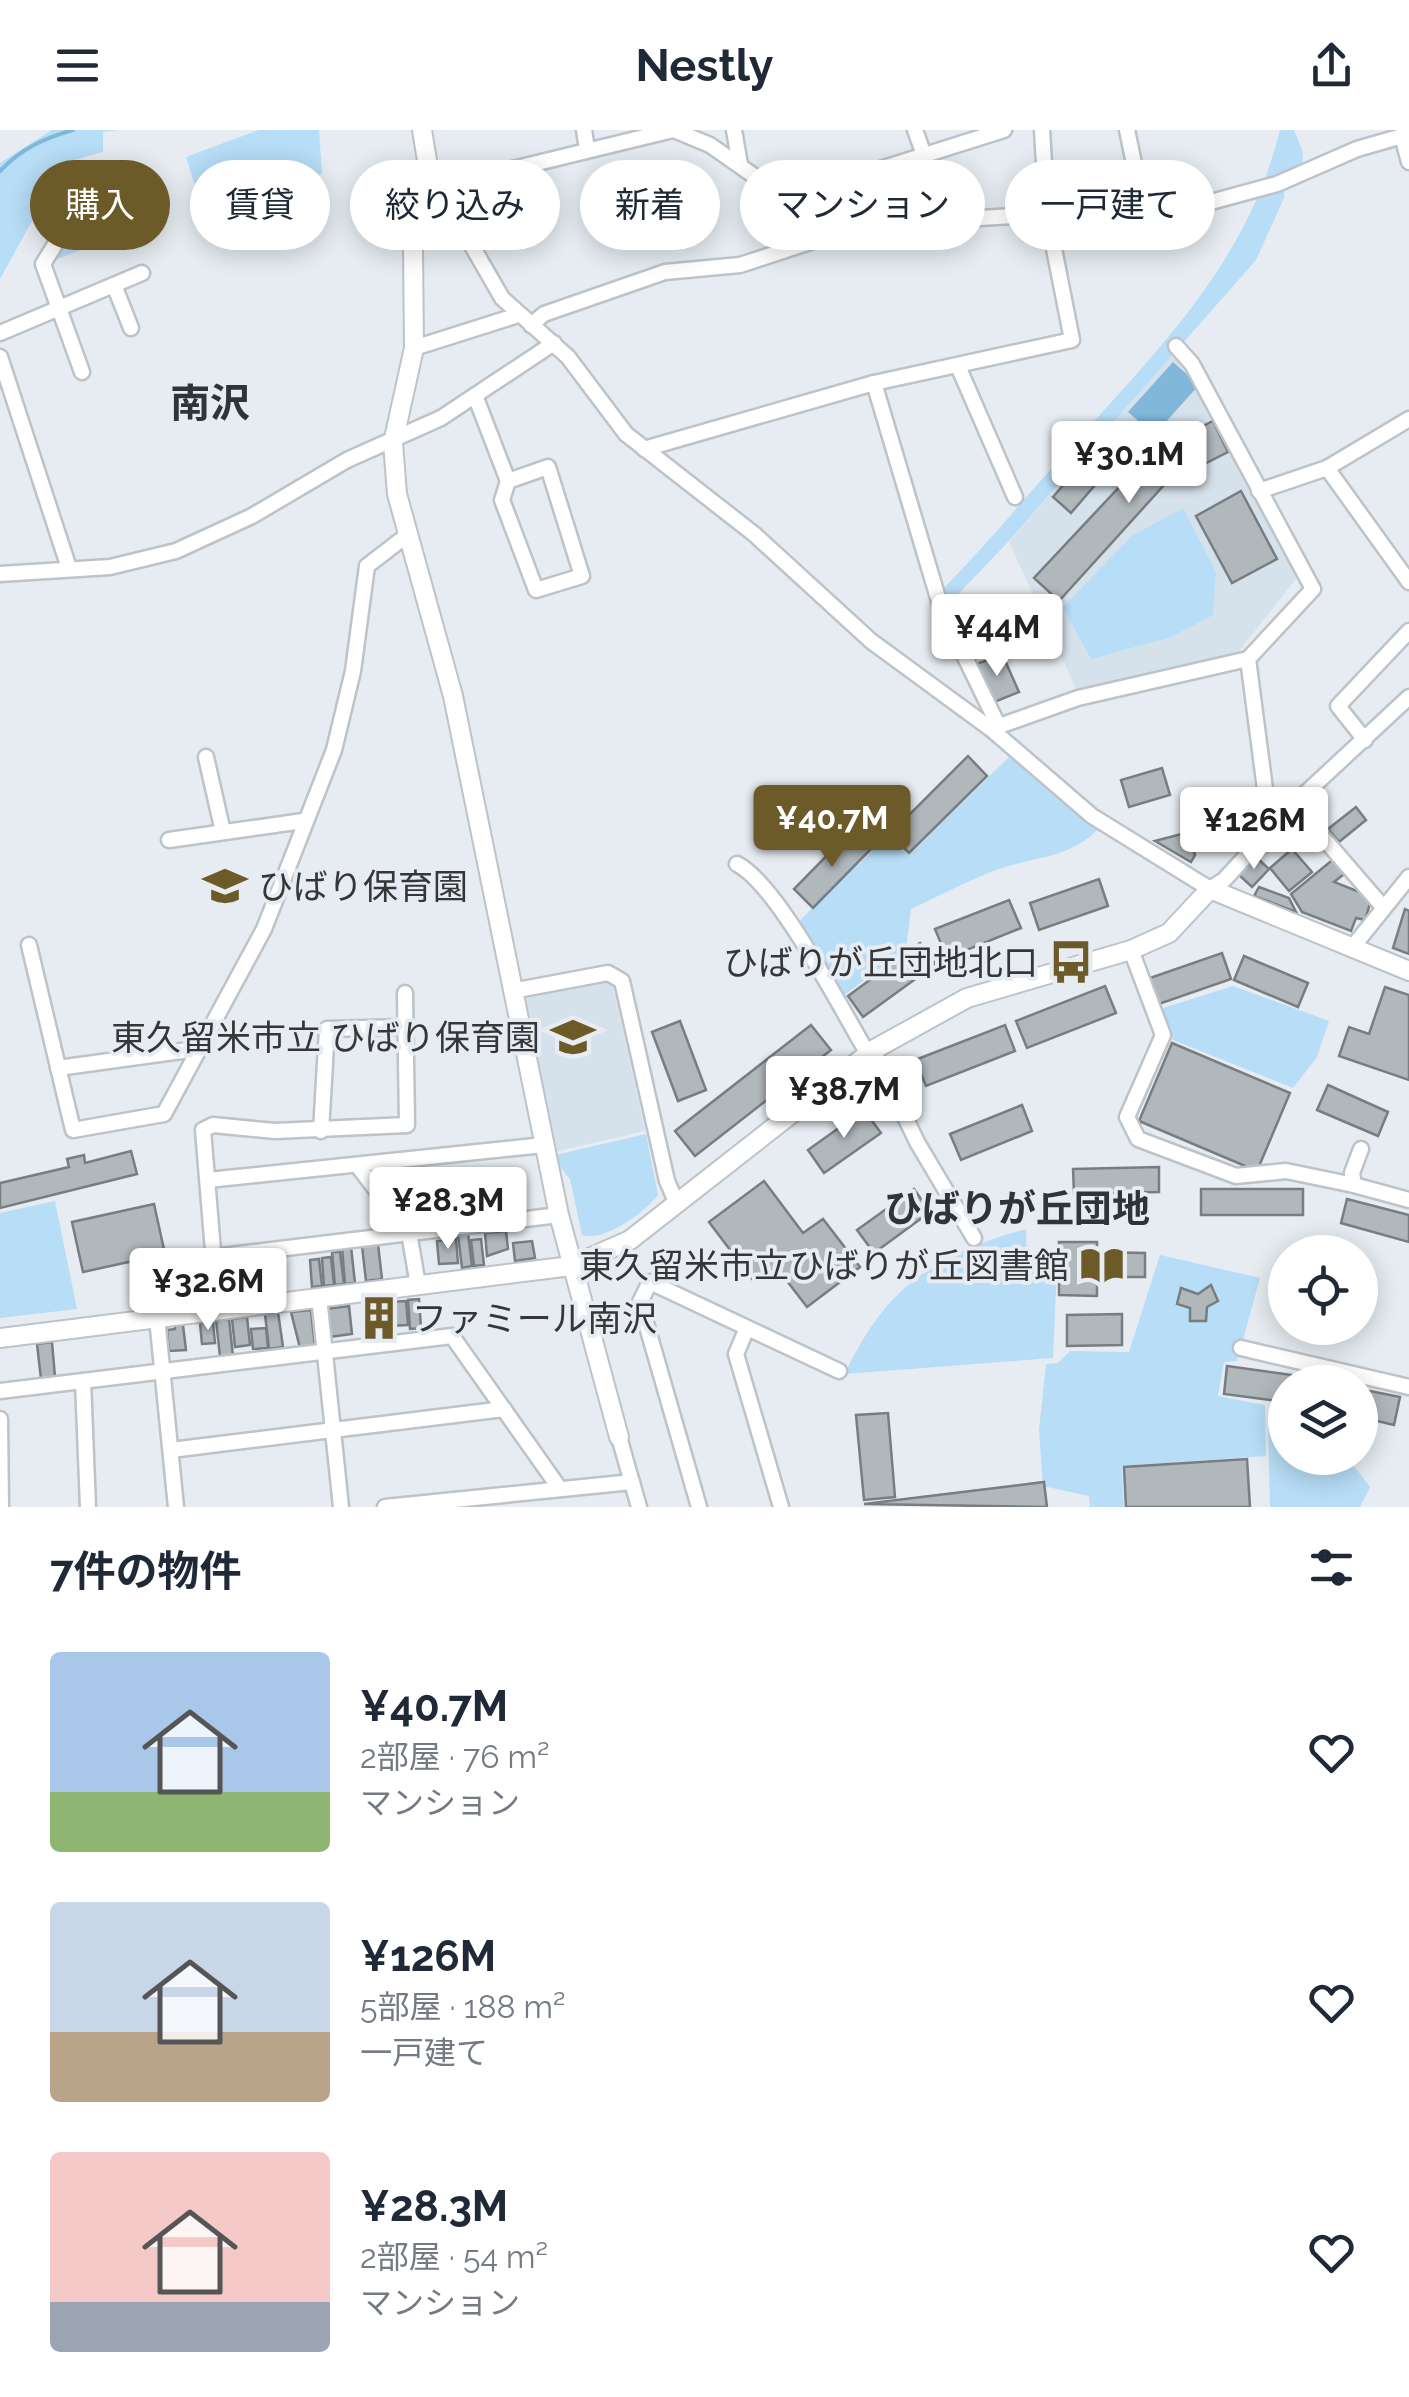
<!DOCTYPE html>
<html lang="ja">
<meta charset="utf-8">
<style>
:root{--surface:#fff;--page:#f6f6f7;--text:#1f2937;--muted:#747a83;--accent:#6d5a29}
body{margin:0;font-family:Raleway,"Noto Sans JP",sans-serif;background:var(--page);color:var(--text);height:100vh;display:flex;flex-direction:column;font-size:38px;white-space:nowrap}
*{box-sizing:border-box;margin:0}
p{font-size:32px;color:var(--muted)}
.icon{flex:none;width:55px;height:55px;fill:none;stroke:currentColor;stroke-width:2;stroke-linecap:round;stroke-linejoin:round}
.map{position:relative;height:1377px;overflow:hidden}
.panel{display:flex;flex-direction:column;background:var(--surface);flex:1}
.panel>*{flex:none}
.banner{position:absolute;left:30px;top:30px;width:1350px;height:90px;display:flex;gap:20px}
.fabs{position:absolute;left:1268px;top:1105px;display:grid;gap:20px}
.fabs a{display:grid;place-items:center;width:110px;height:110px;border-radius:50%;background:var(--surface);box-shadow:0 5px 25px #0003;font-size:50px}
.price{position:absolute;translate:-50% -85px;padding:0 22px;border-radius:10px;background:#fff;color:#222;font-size:32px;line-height:65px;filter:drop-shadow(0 2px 5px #0008)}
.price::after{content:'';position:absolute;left:50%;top:60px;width:30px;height:22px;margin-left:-15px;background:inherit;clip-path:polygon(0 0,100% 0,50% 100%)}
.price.on{background:var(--accent);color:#fff}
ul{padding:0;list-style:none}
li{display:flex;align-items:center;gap:30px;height:250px;padding:0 50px}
li span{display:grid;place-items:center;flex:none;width:280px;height:200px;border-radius:10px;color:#555}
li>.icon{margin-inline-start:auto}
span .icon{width:120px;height:120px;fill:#fffc;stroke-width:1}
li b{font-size:42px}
h2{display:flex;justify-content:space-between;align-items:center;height:120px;padding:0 50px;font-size:42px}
.chip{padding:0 35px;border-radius:45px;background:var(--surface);box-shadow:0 5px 25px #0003;font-size:35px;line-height:90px}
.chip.on{background:var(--accent);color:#fff}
header{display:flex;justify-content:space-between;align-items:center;height:130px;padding:0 50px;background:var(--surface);font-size:45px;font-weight:700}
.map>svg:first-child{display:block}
.built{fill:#d5e2ec}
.green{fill:#b8ddf7}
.water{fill:#81b7da}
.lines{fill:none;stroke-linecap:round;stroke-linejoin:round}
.stream{stroke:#81b7da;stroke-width:4}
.building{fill:#b1b8bc;stroke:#777d81;stroke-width:2.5}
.minor-casing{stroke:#bdc3c8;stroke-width:19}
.tertiary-casing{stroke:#bdc3c8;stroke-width:22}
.minor{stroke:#fff;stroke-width:14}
.tertiary{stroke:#fff;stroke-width:18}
.labels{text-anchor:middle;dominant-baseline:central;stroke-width:8;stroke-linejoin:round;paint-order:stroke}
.poi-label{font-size:35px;fill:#343638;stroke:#e6ecf1;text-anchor:end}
.neighbourhood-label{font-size:38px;font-weight:bold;fill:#2f3438;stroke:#e6ecf1}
.quarter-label{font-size:40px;font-weight:bold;fill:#2f3438;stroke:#e6ecf1}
</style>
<header><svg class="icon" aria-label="menu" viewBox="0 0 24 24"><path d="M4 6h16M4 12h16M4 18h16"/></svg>Nestly<svg class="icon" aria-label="share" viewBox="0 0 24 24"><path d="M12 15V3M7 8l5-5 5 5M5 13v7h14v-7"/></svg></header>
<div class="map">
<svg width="1409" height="1377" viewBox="0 0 1409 1377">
<rect width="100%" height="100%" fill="#e6ecf1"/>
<!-- built -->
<g class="built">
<path d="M 1175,222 L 1191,237 L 1300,444 L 1239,521 L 1078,563 L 1009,412 Z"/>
<path d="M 606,851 L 613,856 L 645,1001 L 550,1023 L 514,868 Z"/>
</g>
<!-- green -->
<g class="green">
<path d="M 52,0 L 118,0 L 103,2 L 103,22 L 64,33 L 0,149 L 0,33 Z"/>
<path d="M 259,0 L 319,0 L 322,44 L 247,59 L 203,81 L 186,27 Z"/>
<path d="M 1280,0 L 1294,0 L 1303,22 L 1301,46 L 1285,53 L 1284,68 L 1256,130 L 1008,412 L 943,480 L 938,464 C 985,417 1027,365 1072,316 C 1160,217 1247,133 1280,0 Z"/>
<path d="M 121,90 L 128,103 L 46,133 L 68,98 L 81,105 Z"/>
<path d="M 1183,378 L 1216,442 L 1213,485 L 1171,507 L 1091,529 L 1063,477 L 1132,406 Z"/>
<path d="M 1009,627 L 1097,700 C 1069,729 1031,727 996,740 C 967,751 939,766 911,779 L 906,819 L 839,869 L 795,795 L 888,706 L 909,725 Z"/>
<path d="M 1233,856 L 1329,891 L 1317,927 L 1293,958 L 1173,910 L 1160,879 Z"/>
<path d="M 646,1004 L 658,1065 C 646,1082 602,1113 582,1105 L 570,1049 L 551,1026 Z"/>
<path d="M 55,1071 L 77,1179 L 0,1188 L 0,1083 Z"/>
<path d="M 1026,1099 L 1027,1136 L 1057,1137 L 1053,1228 L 845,1244 C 885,1157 935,1124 1026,1099 Z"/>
<path d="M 1160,1125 L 1260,1148 L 1237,1231 L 1224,1232 L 1218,1266 L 1265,1275 L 1266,1326 L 1122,1336 L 1124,1377 L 1090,1377 L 1089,1366 L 1043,1356 L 1039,1300 L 1046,1234 L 1058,1233 L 1070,1221 L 1129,1222 Z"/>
<path d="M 1268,1295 L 1285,1298 L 1285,1328 L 1348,1328 L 1370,1357 L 1360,1377 L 1270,1377 Z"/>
</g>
<!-- water -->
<g class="water">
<path d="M 1173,232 L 1199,255 L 1154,305 L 1128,282 Z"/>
<path d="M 191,1140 L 193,1160 L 140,1166 L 138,1145 Z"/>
</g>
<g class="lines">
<!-- stream -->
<path class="stream" d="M 0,41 C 21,19 44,8 73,0"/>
</g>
<!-- building -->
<g class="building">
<path d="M 1213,291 L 1228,322 L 1165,354 L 1059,471 L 1034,448 L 1152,322 Z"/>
<path d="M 1096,318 L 1114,333 L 1071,383 L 1053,367 Z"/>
<path d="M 1241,361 L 1277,429 L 1232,453 L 1196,386 Z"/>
<path d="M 1003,526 L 1019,562 L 992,573 L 975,534 Z"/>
<path d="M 968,626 L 987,646 L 909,723 L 890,704 Z"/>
<path d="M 1162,638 L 1170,665 L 1129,677 L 1121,650 Z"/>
<path d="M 1356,677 L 1366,690 L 1339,712 L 1328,699 Z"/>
<path d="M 851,701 L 870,720 L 813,778 L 794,759 Z"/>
<path d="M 1189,702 L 1195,725 L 1191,732 L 1155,711 Z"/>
<path d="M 1292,719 L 1312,742 L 1289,761 L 1270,738 Z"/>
<path d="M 1256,727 L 1269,739 L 1252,757 L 1239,745 Z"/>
<path d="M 1336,727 L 1348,741 L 1334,752 L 1372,767 L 1365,790 L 1356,788 L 1351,801 L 1302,782 L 1291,764 Z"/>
<path d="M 1099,749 L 1108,776 L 1039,800 L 1030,773 Z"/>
<path d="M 1259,757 L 1289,768 L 1296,782 L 1254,766 Z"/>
<path d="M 1009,770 L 1021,798 L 947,828 L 935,799 Z"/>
<path d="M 1405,779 L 1409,781 L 1409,824 L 1393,818 Z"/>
<path d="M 920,813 L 936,834 L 863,887 L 848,866 Z"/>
<path d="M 1222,823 L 1231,849 L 1156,875 L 1147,849 Z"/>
<path d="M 1244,826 L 1308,853 L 1298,877 L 1234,850 Z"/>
<path d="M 1105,856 L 1116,883 L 1027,918 L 1016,891 Z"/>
<path d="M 1385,857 L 1409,865 L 1409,950 L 1339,926 L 1349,897 L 1369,904 Z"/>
<path d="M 680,891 L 706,960 L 678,971 L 652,902 Z"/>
<path d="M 811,895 L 831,920 L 695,1026 L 675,1001 Z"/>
<path d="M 1005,895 L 1015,921 L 926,956 L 915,930 Z"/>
<path d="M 1172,913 L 1290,963 L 1257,1041 L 1139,991 Z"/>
<path d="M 1328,955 L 1388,982 L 1378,1006 L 1317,980 Z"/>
<path d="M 1022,975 L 1032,1001 L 961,1030 L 950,1004 Z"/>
<path d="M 864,980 L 881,1003 L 824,1043 L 808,1020 Z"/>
<path d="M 131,1021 L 137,1044 L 0,1078 L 0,1053 L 69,1037 L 67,1029 L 84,1025 L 85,1033 Z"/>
<path d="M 1159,1037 L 1159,1062 L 1074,1064 L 1073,1039 Z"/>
<path d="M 764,1051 L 803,1103 L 823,1089 L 860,1137 L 807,1177 L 777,1138 L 752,1149 L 709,1092 Z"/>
<path d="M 914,1059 L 930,1082 L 874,1123 L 857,1100 Z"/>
<rect x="1201" y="1059" width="102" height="26"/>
<path d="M 1347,1069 L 1409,1085 L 1409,1112 L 1341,1093 Z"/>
<path d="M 154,1074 L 165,1124 L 83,1142 L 72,1092 Z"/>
<path d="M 506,1101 L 508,1119 L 487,1126 L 485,1103 Z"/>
<path d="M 468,1103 L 472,1136 L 462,1138 L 458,1105 Z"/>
<path d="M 456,1109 L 458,1133 L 439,1134 L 437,1111 Z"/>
<path d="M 481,1109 L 484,1135 L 474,1136 L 471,1110 Z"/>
<path d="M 532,1111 L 535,1128 L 515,1131 L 513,1113 Z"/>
<path d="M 1059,1112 L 1097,1112 L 1097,1122 L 1145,1123 L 1145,1147 L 1097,1147 L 1097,1166 L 1059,1165 Z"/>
<path d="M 378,1114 L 382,1149 L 366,1151 L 362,1116 Z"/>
<path d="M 342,1117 L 351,1117 L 355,1153 L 345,1154 Z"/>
<path d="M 332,1122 L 340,1122 L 344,1154 L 335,1155 Z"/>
<path d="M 331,1127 L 334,1155 L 324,1156 L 322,1128 Z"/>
<path d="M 277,1129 L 281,1161 L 271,1162 L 267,1131 Z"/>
<path d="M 319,1129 L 322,1156 L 312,1157 L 310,1130 Z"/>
<path d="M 245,1132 L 250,1165 L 239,1166 L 235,1133 Z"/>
<path d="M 268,1145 L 270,1162 L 255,1165 L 252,1148 Z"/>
<path d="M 1211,1155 L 1218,1171 L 1207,1177 L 1206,1191 L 1190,1191 L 1190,1178 L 1177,1174 L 1181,1158 L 1198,1164 Z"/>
<path d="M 419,1169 L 421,1198 L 410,1199 L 408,1170 Z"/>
<path d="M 406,1171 L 408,1195 L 388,1196 L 387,1172 Z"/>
<path d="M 385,1173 L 388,1202 L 373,1203 L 371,1174 Z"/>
<path d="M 349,1176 L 352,1204 L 329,1207 L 326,1179 Z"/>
<path d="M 311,1180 L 315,1217 L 300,1218 L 291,1182 Z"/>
<path d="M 278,1182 L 283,1217 L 269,1219 L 265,1184 Z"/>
<path d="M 1122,1184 L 1122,1215 L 1067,1216 L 1067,1185 Z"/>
<path d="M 247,1187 L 250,1215 L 235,1217 L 232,1189 Z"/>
<path d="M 229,1189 L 233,1226 L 220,1227 L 216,1190 Z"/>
<path d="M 213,1192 L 215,1213 L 202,1214 L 200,1193 Z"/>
<path d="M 175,1195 L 183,1195 L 186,1220 L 169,1221 L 167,1200 L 175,1199 Z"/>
<path d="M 266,1198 L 268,1218 L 253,1219 L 251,1199 Z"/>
<path d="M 52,1212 L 55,1247 L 41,1249 L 37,1214 Z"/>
<path d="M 1227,1236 L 1292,1245 L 1291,1252 L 1285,1252 L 1285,1272 L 1224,1264 Z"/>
<path d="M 1360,1259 L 1400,1267 L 1394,1295 L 1360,1287 Z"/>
<path d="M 888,1283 L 895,1367 L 864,1370 L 856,1285 Z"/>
<path d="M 1247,1329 L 1250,1377 L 1126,1377 L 1124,1337 Z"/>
<path d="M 1044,1352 L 1047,1377 L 864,1374 Z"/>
</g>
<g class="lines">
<!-- minor casing -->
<g class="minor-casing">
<g id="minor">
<path d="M 584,0 L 587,19"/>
<path d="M 674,0 L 710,15 L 767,55 L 801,64 L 862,95"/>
<path d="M 734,0 L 740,35"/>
<path d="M 915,0 L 924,25"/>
<path d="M 1127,0 L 1144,81"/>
<path d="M 1402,6 L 1409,32"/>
<path d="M 431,55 L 448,74 L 502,168 L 568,227 L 626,304 L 754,404 L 871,511 L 991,599 L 1092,686 L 1210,759 L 1224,750 L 1294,674 L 1409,567"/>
<path d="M 431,55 L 451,54 L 673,0"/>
<path d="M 801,64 L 1004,0"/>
<path d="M 114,155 L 131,198"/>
<path d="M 531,195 L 544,184 L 665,142 L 740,135 L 862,95 L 1200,75 L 1277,54 L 1357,19 L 1409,4"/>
<path d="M 0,203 L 142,143"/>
<path d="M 414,218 L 518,185"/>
<path d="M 0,227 L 69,438"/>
<path d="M 958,236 L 1015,367"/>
<path d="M 82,242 L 43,134 L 86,64 L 108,57"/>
<path d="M 874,253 L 941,478 L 998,595"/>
<path d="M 476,268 L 508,351 L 548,337 L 582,446 L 536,460 L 502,370 L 508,351"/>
<path d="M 644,319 L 874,253 L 1072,210 L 1047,83 L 1042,0"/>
<path d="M 1327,338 L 1409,452"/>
<path d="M 1259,361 L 1327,338 L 1409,289"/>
<path d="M 0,444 L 110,437 L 176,421 L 252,386 L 347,330 L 441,288 L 554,213"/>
<path d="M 1248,529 L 1270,697"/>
<path d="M 991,599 L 1078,568 L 1248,529 L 1313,459 L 1192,234 L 1176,216"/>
<path d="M 1365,610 L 1338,576 L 1409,501"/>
<path d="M 206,627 L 223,702"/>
<path d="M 1294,674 L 1383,777"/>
<path d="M 169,710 L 303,691"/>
<path d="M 737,734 C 778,755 841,879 868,924"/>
<path d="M 29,815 L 73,1000 L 164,984 L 264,799 L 334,620 L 353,541 L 367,436 L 406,406"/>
<path d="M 1351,819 L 1409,747"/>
<path d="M 1131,820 L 1163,905 L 1127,987 L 1138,1009 L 1236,1046 L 1286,1041 L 1354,1055"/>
<path d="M 512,861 L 608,843 L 622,851 L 667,1051 L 677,1074"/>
<path d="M 873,920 L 917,1012 L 974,1108"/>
<path d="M 58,938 L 196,919"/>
<path d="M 321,1001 L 327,899 L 406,897"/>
<path d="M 1361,1019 L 1352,1043 L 1354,1055 L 1409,1070"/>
<path d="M 357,1035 L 409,1103 L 418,1155"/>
<path d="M 208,1050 L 544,1015"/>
<path d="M 213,1127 L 559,1085"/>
<path d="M 319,1167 L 341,1377"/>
<path d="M 218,1181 L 203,1000 L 213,995 L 275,1001 L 407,995 L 405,863"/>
<path d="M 157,1188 L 176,1377"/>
<path d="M 747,1198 L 736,1224 L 781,1377"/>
<path d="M 1241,1218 L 1409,1257"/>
<path d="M 83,1251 L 88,1377"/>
<path d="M 0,1261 L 452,1206 L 560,1359"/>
<path d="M 0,1289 L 1,1377"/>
<path d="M 619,1307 L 639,1377"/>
<path d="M 171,1320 L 504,1279"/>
<path d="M 385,1377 L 632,1352"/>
<path d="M 699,1377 L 640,1172 L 650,1152 L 839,1241"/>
</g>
</g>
<!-- tertiary casing -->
<g class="tertiary-casing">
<g id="tertiary">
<path d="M 422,0 L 431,55 L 413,118 L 414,218 L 393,313 L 397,364 L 453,566 L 559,1085 L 619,1307"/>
<path d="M 0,1208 L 571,1136 L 630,1110 L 873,920 L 967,868 L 1131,820 L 1169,803 L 1210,759 L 1409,841"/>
</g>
</g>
<!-- minor -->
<use href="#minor" class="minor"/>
<!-- tertiary -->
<use href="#tertiary" class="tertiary"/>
</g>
<!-- icons -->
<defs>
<g id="school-bare" transform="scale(3.45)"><path d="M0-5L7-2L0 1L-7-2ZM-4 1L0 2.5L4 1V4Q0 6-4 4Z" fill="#6d5a29" stroke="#e6ecf1" stroke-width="2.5" paint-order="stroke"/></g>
<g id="bus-bare" transform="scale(3.45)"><path d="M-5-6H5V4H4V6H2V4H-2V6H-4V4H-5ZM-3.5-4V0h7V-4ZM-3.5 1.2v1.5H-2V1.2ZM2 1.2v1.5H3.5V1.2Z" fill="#6d5a29" stroke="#e6ecf1" stroke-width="2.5" paint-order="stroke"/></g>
<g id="library-bare" transform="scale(3.45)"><path d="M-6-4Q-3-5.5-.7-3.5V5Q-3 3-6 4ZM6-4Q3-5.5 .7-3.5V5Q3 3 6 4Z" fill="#6d5a29" stroke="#e6ecf1" stroke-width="2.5" paint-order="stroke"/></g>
<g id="building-bare" transform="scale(3.45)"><path d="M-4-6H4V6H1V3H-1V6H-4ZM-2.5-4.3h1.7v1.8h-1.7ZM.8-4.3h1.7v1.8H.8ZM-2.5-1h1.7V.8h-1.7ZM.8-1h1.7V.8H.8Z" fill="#6d5a29" stroke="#e6ecf1" stroke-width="2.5" paint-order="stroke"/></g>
</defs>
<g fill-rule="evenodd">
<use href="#school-bare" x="225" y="756"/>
<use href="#bus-bare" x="1071" y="832"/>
<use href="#school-bare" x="573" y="907"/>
<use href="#library-bare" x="1102" y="1135"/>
<use href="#building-bare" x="379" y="1188"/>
</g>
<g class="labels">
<!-- poi labels -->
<g class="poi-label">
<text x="258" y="756" text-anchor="start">ひばり保育園</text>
<text x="1038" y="832">ひばりが丘団地北口</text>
<text x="540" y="907">東久留米市立 ひばり保育園</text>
<text x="1069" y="1135">東久留米市立ひばりが丘図書館</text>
<text x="412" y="1188" text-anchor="start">ファミール南沢</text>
</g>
<!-- neighbourhood labels -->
<g class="neighbourhood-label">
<text x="1017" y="1078">ひばりが丘団地</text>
</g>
<!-- quarter labels -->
<g class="quarter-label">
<text x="210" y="272">南沢</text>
</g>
</g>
</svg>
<div class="fabs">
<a><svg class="icon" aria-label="locate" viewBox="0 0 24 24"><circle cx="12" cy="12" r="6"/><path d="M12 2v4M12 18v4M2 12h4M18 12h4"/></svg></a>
<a><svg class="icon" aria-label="layers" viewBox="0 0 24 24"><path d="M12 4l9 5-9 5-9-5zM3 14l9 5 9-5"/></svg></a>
</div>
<b class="price" style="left:1129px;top:376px">¥30.1M</b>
<b class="price" style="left:997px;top:549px">¥44M</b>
<b class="price on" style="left:832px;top:740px">¥40.7M</b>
<b class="price" style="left:1254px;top:742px">¥126M</b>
<b class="price" style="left:844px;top:1011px">¥38.7M</b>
<b class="price" style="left:448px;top:1122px">¥28.3M</b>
<b class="price" style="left:208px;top:1203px">¥32.6M</b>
<div class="banner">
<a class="chip on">購入</a>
<a class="chip">賃貸</a>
<a class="chip">絞り込み</a>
<a class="chip">新着</a>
<a class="chip">マンション</a>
<a class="chip">一戸建て</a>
</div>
</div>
<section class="panel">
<h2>7件の物件<svg class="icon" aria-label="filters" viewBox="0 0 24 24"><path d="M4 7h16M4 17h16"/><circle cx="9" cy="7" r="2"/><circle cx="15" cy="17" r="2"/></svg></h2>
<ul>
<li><span style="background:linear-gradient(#a9c7e8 70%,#8fb573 0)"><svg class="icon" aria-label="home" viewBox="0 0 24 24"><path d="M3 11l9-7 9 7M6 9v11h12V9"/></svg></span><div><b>¥40.7M</b><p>2部屋 · 76 m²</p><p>マンション</p></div><svg class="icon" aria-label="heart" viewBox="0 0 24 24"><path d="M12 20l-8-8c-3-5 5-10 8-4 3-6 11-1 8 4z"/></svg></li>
<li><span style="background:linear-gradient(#c9d6e8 65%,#b9a48a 0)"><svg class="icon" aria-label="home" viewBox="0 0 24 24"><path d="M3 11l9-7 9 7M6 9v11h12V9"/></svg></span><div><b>¥126M</b><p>5部屋 · 188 m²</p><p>一戸建て</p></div><svg class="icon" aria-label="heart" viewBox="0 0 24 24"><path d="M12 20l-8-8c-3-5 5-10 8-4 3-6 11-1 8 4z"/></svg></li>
<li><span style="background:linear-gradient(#f6c9c9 75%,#9aa5b1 0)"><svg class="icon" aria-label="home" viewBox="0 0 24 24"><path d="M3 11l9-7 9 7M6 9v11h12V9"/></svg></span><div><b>¥28.3M</b><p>2部屋 · 54 m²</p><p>マンション</p></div><svg class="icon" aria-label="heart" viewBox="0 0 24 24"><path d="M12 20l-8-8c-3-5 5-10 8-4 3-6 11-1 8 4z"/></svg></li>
</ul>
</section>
